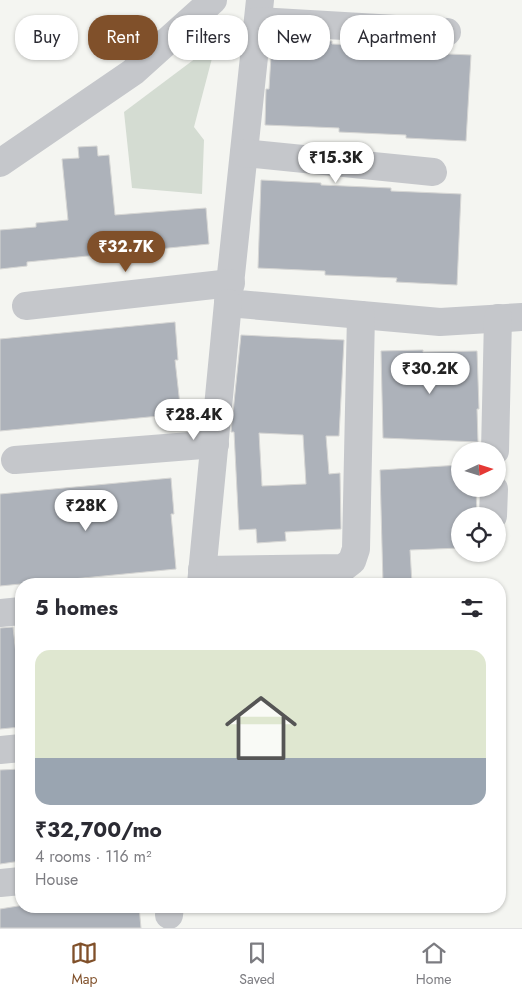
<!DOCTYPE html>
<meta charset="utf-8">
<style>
:root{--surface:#fff;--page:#f7f7f7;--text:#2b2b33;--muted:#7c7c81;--line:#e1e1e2;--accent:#80502a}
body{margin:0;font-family:Jost,sans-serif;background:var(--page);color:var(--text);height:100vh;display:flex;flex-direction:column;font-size:19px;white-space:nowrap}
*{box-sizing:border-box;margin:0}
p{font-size:16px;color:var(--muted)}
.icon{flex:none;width:28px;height:28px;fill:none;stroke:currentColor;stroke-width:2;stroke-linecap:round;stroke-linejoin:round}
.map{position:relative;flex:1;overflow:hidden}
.sheet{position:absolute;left:15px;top:578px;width:491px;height:335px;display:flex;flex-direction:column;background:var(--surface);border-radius:20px;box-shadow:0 1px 4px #0004}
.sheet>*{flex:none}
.banner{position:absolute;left:15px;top:15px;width:492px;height:45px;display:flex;gap:10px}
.needle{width:32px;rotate:86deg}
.fabs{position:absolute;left:451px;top:442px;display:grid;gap:10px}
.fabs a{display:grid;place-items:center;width:55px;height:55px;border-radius:50%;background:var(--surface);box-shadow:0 1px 4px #0004;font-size:25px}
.price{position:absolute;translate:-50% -42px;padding:0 11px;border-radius:18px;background:#fff;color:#222;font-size:16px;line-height:32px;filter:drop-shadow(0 1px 2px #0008)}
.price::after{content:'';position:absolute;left:50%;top:30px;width:15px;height:11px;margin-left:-8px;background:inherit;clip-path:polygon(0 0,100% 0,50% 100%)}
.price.selected{background:var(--accent);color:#fff}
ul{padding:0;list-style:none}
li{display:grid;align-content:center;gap:10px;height:265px;padding:0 20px}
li+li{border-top:1px solid var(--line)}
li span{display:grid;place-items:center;height:155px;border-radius:15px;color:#555}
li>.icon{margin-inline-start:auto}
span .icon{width:90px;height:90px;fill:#fffc;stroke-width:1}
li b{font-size:21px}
h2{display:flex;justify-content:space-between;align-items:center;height:60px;padding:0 20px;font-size:21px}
.pill{padding:0 18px;border-radius:20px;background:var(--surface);box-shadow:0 1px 4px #0004;font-size:18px;line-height:45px}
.pill.selected{background:var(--accent);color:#fff}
.tabs{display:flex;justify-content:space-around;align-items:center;height:70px;border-top:1px solid var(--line);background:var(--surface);font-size:14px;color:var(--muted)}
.tabs a{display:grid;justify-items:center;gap:2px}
.tabs .selected{color:var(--accent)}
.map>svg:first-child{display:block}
.green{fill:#d4dcd2}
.building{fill:#adb2ba;stroke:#d6d6d4;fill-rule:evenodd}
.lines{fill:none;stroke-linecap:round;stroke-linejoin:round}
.minor{stroke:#c5c7cb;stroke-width:28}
</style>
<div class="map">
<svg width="522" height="928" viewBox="0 0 522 928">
<rect width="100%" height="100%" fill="#f4f5f1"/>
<!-- green -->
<path class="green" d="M 216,43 L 194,127 L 204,140 L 202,194 L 132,188 L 124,112 Z"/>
<!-- building -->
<g class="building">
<path d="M 272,39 L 332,41 L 332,44 L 404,47 L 403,52 L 471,55 L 466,141 L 406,138 L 406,135 L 339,132 L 339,128 L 265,125 L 266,89 L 269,89 Z"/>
<path d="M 97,146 L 98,156 L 109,155 L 115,215 L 206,208 L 209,244 L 27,262 L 27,266 L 0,269 L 0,230 L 36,227 L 36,223 L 68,220 L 62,159 L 79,158 L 78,147 Z"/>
<path d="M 261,180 L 321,183 L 321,185 L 391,188 L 391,191 L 461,194 L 457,285 L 396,282 L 397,278 L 325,275 L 325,271 L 258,268 Z"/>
<path d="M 175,322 L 178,360 L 175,360 L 181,414 L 0,431 L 0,339 Z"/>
<path d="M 241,335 L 344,340 L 339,436 L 326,436 L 329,474 L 340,473 L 341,529 L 285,532 L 286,541 L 257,543 L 256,529 L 239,530 L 234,432 L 231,432 ZM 259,433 L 303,435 L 306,484 L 262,486 Z"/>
<path d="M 423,350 L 423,352 L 477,351 L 479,409 L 477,409 L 478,442 L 383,438 L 381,351 Z"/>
<path d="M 460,465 L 460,489 L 476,489 L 477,516 L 460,516 L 460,548 L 410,550 L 412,584 L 383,584 L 380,470 Z"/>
<path d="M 171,478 L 174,514 L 171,514 L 176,569 L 0,586 L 0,494 Z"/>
<path d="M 13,627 L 21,699 L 21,727 L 0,729 L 0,628 Z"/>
<path d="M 21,769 L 21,861 L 0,864 L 0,770 Z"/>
<path d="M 18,906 L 139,906 L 141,928 L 0,928 L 0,909 Z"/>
</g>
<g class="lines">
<!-- minor -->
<g class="minor">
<path d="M 260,0 L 228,303 L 440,322 L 522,317"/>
<path d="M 258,21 L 447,32"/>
<path d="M 244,153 L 433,172"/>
<path d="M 0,163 L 133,72 L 213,0"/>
<path d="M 26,306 L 231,283"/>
<path d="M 495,451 L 498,318"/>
<path d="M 15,460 L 215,444"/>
<path d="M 493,516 L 494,489"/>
<path d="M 202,570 L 343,568 L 352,561 L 356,549 L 361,315"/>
<path d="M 201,584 L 228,303"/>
<path d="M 0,613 L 21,611"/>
<path d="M 0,750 L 21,748"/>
<path d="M 0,883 L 21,881"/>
<path d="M 169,915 L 170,906"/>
</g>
</g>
</svg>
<div class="fabs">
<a><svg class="needle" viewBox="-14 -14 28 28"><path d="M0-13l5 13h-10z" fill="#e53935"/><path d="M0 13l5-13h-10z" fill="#7c7c81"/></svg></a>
<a><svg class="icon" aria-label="locate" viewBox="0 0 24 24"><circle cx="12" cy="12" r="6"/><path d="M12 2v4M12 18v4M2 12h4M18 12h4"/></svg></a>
</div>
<b class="price" style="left:336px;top:184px">₹15.3K</b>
<b class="price selected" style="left:126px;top:273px">₹32.7K</b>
<b class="price" style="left:430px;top:395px">₹30.2K</b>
<b class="price" style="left:194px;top:441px">₹28.4K</b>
<b class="price" style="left:86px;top:532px">₹28K</b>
<div class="banner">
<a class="pill">Buy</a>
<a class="pill selected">Rent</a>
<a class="pill">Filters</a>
<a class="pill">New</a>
<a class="pill">Apartment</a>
</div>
<section class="sheet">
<h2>5 homes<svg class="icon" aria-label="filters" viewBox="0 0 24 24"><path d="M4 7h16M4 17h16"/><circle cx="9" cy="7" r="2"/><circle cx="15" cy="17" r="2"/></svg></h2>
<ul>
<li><span style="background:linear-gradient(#dfe7d0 70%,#9aa5b1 0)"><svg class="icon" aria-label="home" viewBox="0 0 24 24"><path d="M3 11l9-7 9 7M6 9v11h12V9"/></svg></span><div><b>₹32,700/mo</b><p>4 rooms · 116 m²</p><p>House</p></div></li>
</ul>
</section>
</div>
<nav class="tabs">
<a class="selected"><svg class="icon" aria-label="map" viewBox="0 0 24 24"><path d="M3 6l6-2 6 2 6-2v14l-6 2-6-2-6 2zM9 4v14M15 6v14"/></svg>Map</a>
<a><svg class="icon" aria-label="saved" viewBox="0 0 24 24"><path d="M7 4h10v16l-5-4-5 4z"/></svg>Saved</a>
<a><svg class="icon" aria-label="home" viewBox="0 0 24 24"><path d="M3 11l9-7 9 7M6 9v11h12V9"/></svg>Home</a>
</nav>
